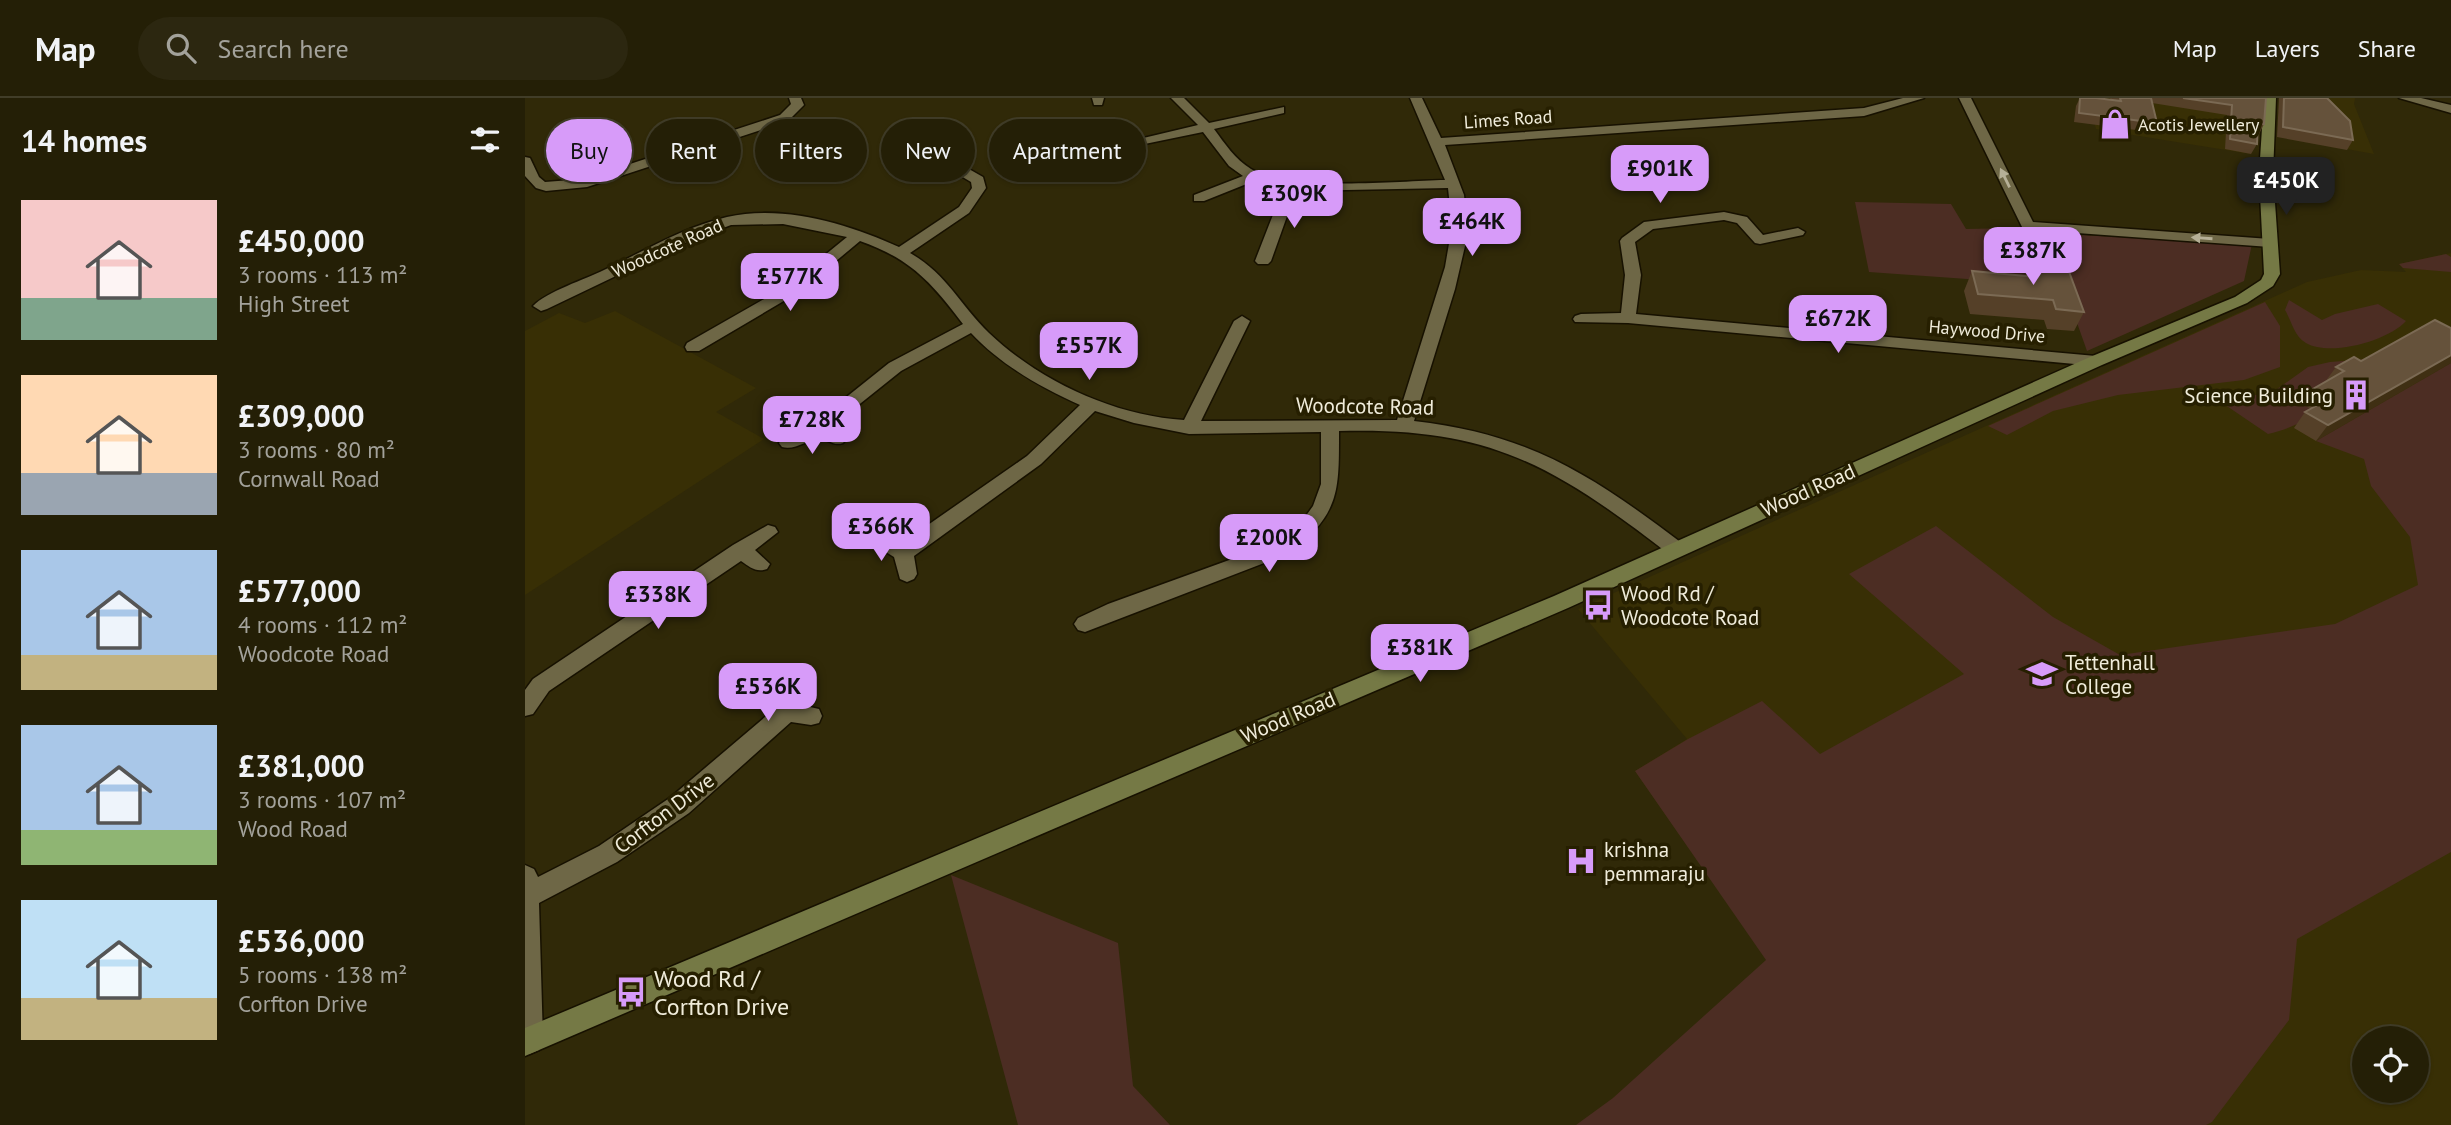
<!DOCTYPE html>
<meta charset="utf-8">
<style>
:root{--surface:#241f06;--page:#2c2710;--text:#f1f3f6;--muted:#a3a29b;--line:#413d28;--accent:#d79bf9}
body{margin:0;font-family:"PT Sans",sans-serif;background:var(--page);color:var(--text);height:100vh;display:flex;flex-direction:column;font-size:26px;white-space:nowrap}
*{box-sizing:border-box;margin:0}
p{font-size:23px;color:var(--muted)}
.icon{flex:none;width:38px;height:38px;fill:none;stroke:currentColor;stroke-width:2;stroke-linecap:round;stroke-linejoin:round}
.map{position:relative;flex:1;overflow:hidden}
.details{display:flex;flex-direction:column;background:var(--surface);width:525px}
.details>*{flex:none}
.guide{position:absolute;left:21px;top:21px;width:665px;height:63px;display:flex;gap:14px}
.buttons{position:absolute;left:1827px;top:928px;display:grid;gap:14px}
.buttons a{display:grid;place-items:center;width:77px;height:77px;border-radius:50%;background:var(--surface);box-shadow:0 2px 5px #0004,0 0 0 2px var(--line);font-size:35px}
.price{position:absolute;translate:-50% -60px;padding:0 16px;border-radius:14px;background:var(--accent);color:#111;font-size:23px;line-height:46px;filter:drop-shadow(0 2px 4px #0008)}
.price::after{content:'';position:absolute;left:50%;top:42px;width:21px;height:16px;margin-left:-10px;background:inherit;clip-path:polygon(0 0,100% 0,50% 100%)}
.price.on{background:#222;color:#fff}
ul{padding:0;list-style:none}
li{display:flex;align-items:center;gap:21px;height:175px;padding:0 21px}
li span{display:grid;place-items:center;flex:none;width:196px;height:140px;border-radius:0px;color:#555}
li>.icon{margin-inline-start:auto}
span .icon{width:84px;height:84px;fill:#fffc;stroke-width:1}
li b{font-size:30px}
h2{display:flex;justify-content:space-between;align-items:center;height:84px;padding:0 21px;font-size:30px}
.tag{padding:0 24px;border-radius:32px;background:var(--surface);box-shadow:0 2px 5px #0004,0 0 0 2px var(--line);font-size:24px;line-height:63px}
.tag.on{background:var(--accent);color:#111}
header{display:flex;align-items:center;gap:42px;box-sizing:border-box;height:98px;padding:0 35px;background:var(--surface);border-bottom:2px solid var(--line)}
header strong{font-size:33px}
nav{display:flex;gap:38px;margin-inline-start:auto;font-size:24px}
.search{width:490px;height:63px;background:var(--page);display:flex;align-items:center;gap:18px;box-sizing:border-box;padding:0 24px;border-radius:38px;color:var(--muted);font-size:26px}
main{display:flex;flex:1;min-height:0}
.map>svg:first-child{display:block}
.built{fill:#382f05;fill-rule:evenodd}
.green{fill:#4c2d23}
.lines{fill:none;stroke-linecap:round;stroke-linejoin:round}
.street-casing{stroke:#171100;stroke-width:3}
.secondary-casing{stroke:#171100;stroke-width:3}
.street{fill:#6e6746;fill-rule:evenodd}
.secondary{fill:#757945;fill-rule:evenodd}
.wall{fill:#554028}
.shaded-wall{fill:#3f2f13}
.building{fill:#65523b;stroke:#7b6a54;stroke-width:2}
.oneway{fill:#b6b097}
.labels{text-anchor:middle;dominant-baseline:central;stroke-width:7;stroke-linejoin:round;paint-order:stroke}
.far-street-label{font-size:18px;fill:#f0ecda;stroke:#261f00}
.far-poi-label{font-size:18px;fill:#f0ecda;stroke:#261f00;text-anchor:start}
.poi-label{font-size:21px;fill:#f0ecda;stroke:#261f00;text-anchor:start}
.street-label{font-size:21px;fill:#f0ecda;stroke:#261f00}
.near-poi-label{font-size:24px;fill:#f0ecda;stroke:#261f00;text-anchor:start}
</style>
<header>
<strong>Map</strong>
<div class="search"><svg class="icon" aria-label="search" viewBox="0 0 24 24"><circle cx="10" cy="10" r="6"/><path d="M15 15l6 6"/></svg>Search here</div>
<nav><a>Map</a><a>Layers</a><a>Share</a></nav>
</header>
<main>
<section class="details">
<h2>14 homes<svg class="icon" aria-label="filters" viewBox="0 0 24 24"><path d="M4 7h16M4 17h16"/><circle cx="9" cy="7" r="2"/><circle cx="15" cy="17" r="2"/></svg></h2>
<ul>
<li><span style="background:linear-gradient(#f6c9c9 70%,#7fa58c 0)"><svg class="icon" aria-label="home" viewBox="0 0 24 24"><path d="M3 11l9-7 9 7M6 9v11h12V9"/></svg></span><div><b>£450,000</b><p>3 rooms · 113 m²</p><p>High Street</p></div></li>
<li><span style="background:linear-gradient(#ffd9b3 70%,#9aa5b1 0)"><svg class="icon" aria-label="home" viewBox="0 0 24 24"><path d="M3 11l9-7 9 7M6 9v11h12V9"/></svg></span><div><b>£309,000</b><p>3 rooms · 80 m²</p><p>Cornwall Road</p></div></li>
<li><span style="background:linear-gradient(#a9c7e8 75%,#c2b280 0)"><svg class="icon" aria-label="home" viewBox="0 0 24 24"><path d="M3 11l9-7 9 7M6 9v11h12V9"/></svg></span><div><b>£577,000</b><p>4 rooms · 112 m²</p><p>Woodcote Road</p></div></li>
<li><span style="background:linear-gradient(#a9c7e8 75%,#8fb573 0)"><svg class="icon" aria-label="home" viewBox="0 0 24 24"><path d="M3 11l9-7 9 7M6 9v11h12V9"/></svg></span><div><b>£381,000</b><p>3 rooms · 107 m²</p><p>Wood Road</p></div></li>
<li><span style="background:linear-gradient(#bfe0f5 70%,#c2b280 0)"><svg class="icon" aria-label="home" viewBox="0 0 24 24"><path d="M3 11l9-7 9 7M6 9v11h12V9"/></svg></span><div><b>£536,000</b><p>5 rooms · 138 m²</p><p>Corfton Drive</p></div></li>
</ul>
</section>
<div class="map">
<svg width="1926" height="1027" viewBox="0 0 1926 1027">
<rect width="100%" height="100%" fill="#302908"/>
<!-- built -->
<g class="built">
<path d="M 1563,0 L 1737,0 L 1734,35 L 1726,56 L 1571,31 Z"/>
<path d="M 1755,0 L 1830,0 L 1829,6 L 1849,56 L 1755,39 Z"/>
<path d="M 1926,155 L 1926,1027 L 1357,1027 L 1110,673 L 1162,641 L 1053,511 L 1782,184 L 1836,172 L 1881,174 L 1874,166 ZM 1839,940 L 1892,940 L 1892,992 L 1839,992 Z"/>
<path d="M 90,213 L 231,290 L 191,314 L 239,341 L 0,497 L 0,233 L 34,215 L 60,225 Z"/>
</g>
<!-- green -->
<g class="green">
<path d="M 1330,104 L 1426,106 L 1441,131 L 1490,130 L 1497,134 L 1727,146 L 1719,183 L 1562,253 L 1539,188 L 1344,174 Z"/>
<path d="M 1921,156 L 1926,159 L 1926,174 L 1878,170 L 1874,166 Z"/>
<path d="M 1764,202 L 1797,222 L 1810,216 L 1853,206 L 1881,223 C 1863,243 1805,259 1781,245 C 1769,238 1767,224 1760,212 Z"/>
<path d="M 1740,204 L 1755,228 L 1755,269 L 1719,282 L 1593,297 L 1528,313 L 1482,337 L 1463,328 Z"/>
<path d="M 1857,260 C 1819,293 1794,324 1743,336 L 1690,300 L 1745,296 L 1783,269 L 1805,264 Z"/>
<path d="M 1926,265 L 1926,754 L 1772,841 L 1764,922 L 1687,1024 L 1681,1027 L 1051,1027 L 1088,1000 L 1241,862 L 1110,673 L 1163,641 L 1237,603 L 1295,656 L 1439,576 L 1324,476 L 1411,428 L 1528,519 L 1595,557 L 1810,526 L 1893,487 L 1885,439 L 1846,388 L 1839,361 L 1791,343 Z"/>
<path d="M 426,777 L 593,845 L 608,988 L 645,1027 L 493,1027 Z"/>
</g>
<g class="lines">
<!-- street casing -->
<g class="street-casing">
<g id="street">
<path d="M 264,0 L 276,0 L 279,7 L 263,23 L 62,89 L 21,93 L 11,90 L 0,78 L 0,59 L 5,60 L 14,79 L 20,84 L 59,81 L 255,17 L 266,6 Z"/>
<path d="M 567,0 L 579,0 L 577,7 L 569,7 Z"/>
<path d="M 646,0 L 659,0 L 684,25 L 759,9 L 759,15 L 689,31 C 700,46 710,61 726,71 C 765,94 872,83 920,82 L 885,0 L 897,0 L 916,40 L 1339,10 L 1378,0 L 1399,0 L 1339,18 L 920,47 L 939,97 L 942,128 L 940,148 L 930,191 L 889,323 C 1005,336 1068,378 1158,446 L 1161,451 L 1158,456 L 1151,458 L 1144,456 C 1028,367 965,329 814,333 C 814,394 815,415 765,455 L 560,534 L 553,532 L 549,526 L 553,520 L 583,506 L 751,445 L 775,426 L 788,408 L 796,386 L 796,334 L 664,336 L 609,325 L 570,313 L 516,366 L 389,458 L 392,476 L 389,481 L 382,484 L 375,481 L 369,459 L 343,443 L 340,438 L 343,433 L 357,433 L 377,445 L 502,358 L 555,307 C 515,289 476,267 446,235 L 376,273 L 331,309 L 309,332 L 321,341 L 318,345 C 308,348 305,342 296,341 C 283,340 271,353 257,349 L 254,345 L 257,341 L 291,330 L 319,301 L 364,265 L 438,226 C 406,184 386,161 335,143 L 274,194 L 174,253 L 162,253 L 160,249 L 162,245 L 262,188 L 322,139 L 258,126 L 206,127 L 166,142 L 22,211 L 16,213 L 8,208 C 21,194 61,181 79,172 C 119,153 159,129 202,119 C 258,106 324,126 374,149 L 434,109 L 447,90 L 446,84 L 372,40 L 370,37 L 377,33 L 458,79 L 461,90 L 444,115 L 385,155 C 422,176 435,207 464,235 C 514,283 590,318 659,322 L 709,223 L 717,218 L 725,223 L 676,323 L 872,322 L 920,169 L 927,128 L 923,90 L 771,93 L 746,163 L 743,166 L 733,166 L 730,163 L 758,91 L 729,83 L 679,103 L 669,103 L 669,97 L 718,78 L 704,68 L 678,34 L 610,48 L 610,42 L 673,27 Z"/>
<path d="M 1434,0 L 1446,0 L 1508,124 L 1745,141 L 1752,145 L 1745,149 L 1498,131 Z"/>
<path d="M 1874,0 L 1896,0 L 1926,7 L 1926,15 Z"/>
<path d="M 1199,114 L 1222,119 L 1238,137 L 1273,130 L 1280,134 L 1278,137 L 1235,146 L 1230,145 L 1212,125 L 1199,122 L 1128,131 L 1110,144 L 1116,177 L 1111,216 L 1571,258 L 1579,263 L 1571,268 L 1103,225 L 1050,224 L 1048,221 L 1050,218 L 1056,216 L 1096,215 L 1100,177 L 1095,143 L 1097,140 L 1119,124 Z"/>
<path d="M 243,427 L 250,429 L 253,434 L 230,452 L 245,466 L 242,471 C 231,475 225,469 216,463 L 24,593 L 8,616 L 0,618 L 0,592 L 8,581 L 208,447 Z"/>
<path d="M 271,583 L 279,586 L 282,592 L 276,607 L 294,611 L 297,618 L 294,625 L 286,627 L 266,624 L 164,715 L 92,764 L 14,805 L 18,942 L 14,952 L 4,956 L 0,954 L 0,767 L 9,771 L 13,779 L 74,748 L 146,699 L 253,608 L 263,586 Z"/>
</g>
</g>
<!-- secondary casing -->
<g class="secondary-casing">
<path id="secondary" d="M 1739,0 L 1751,0 L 1748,76 L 1755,176 L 1748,188 L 1722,205 L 1577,267 L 1043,510 L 0,958 L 0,930 L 1029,498 L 1565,259 L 1710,199 L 1736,182 L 1739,176 L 1734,76 Z"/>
</g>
<!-- street -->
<use href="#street" class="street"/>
<!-- secondary -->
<use href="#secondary" class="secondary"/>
</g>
<!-- wall -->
<g class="wall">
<path d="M 1555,0 L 1571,0 L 1586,2 L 1585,0 L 1741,0 L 1739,26 L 1734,36 L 1732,35 L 1732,46 L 1726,56 L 1700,51 L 1702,17 L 1627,5 L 1632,25 L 1627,34 L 1549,24 L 1551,8 Z"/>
<path d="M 1754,0 L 1802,0 L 1828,42 L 1822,52 L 1752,39 Z"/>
<path d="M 1508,168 L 1559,214 L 1549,233 L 1522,231 L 1519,222 L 1445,216 L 1439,193 L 1447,173 L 1504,178 Z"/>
<path d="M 1926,230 L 1791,343 L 1769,330 L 1780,314 L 1786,311 L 1776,306 L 1788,291 L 1800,284 L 1811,269 L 1836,263 Z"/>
</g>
<!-- shaded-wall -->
<path class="shaded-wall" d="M 1926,257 L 1926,265 L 1791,343 L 1803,327 Z"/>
<!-- building -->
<g class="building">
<path d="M 1555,0 L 1571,0 L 1596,3 L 1595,0 L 1626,0 L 1632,25 L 1554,15 Z"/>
<path d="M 1658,0 L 1741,0 L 1739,26 L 1733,25 L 1732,46 L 1705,41 L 1707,7 Z"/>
<path d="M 1759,0 L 1802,0 L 1825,23 L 1828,42 L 1758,29 Z"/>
<path d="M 1508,168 L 1543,171 L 1559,214 L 1531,211 L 1528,202 L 1453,196 L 1447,173 L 1512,179 Z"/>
<path d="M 1910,222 L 1926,230 L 1926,257 L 1803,327 L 1780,314 L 1805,300 L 1788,291 L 1819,273 L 1811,269 L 1829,259 L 1836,263 Z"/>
</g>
<!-- one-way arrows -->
<defs><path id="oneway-solid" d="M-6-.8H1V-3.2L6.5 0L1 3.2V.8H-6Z" transform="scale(1.75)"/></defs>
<g class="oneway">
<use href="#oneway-solid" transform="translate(1480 80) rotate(-116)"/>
<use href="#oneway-solid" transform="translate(1677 140) rotate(-176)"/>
</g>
<!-- icons -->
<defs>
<g id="shop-bare" transform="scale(2.415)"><path d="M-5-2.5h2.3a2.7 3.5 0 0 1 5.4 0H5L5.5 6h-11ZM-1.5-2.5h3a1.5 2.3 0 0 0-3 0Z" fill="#d79bf9" stroke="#261f00" stroke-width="2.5" paint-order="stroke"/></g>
<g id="building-bare" transform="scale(2.415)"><path d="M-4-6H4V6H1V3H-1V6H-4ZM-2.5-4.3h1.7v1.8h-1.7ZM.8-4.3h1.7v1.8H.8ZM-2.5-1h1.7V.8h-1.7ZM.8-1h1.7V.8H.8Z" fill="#d79bf9" stroke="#261f00" stroke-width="2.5" paint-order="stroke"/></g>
<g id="bus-bare" transform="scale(2.415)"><path d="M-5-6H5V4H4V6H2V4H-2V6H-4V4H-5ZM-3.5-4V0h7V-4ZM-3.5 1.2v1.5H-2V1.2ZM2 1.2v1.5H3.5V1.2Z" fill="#d79bf9" stroke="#261f00" stroke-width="2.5" paint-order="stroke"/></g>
<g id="school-bare" transform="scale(2.415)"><path d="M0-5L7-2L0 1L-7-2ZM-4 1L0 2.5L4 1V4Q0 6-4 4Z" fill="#d79bf9" stroke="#261f00" stroke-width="2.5" paint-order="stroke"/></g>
<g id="hospital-bare" transform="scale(2.415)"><path d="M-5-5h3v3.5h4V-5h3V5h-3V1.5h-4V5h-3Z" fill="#d79bf9" stroke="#261f00" stroke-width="2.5" paint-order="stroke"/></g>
</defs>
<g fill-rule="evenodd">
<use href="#shop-bare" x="1590" y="26"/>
<use href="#building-bare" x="1831" y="297"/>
<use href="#bus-bare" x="1073" y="507"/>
<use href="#school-bare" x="1517" y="576"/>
<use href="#hospital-bare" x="1056" y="763"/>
<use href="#bus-bare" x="106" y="894"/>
</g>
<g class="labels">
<!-- far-street labels -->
<g class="far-street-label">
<text transform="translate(983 21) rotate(-4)">Limes Road</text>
<text transform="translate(142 150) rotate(-24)">Woodcote Road</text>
<text transform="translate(1462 233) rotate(5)">Haywood Drive</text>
</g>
<!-- far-poi labels -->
<g class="far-poi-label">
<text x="1613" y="26">Acotis Jewellery</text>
</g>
<!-- poi labels -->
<g class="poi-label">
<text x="1808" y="297" text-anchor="end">Science Building</text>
<text x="1096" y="495">Wood Rd /<tspan x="1096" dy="24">Woodcote Road</tspan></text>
<text x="1540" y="564">Tettenhall<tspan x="1540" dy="24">College</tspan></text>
<text x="1079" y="751">krishna<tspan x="1079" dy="24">pemmaraju</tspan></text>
</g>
<!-- street labels -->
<g class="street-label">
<text transform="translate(840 308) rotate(1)">Woodcote Road</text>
<text transform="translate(1283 392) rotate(-24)">Wood Road</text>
<text transform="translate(763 619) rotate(-23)">Wood Road</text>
<text transform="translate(139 715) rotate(-37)">Corfton Drive</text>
</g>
<!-- near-poi labels -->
<g class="near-poi-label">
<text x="129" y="880">Wood Rd /<tspan x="129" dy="28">Corfton Drive</tspan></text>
</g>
</g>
</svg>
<div class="buttons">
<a><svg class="icon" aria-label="locate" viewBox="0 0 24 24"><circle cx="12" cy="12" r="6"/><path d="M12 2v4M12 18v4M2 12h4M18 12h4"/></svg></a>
</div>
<b class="price" style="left:1135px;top:107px">£901K</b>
<b class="price on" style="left:1761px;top:119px">£450K</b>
<b class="price" style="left:769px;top:132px">£309K</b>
<b class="price" style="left:947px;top:160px">£464K</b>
<b class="price" style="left:1508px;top:189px">£387K</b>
<b class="price" style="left:265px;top:215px">£577K</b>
<b class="price" style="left:1313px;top:257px">£672K</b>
<b class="price" style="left:564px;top:284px">£557K</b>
<b class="price" style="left:287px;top:358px">£728K</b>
<b class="price" style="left:356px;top:465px">£366K</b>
<b class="price" style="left:744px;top:476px">£200K</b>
<b class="price" style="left:133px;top:533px">£338K</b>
<b class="price" style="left:895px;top:586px">£381K</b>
<b class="price" style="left:243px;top:625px">£536K</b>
<div class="guide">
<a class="tag on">Buy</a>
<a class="tag">Rent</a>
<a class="tag">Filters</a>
<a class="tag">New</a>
<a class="tag">Apartment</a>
</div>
</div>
</main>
